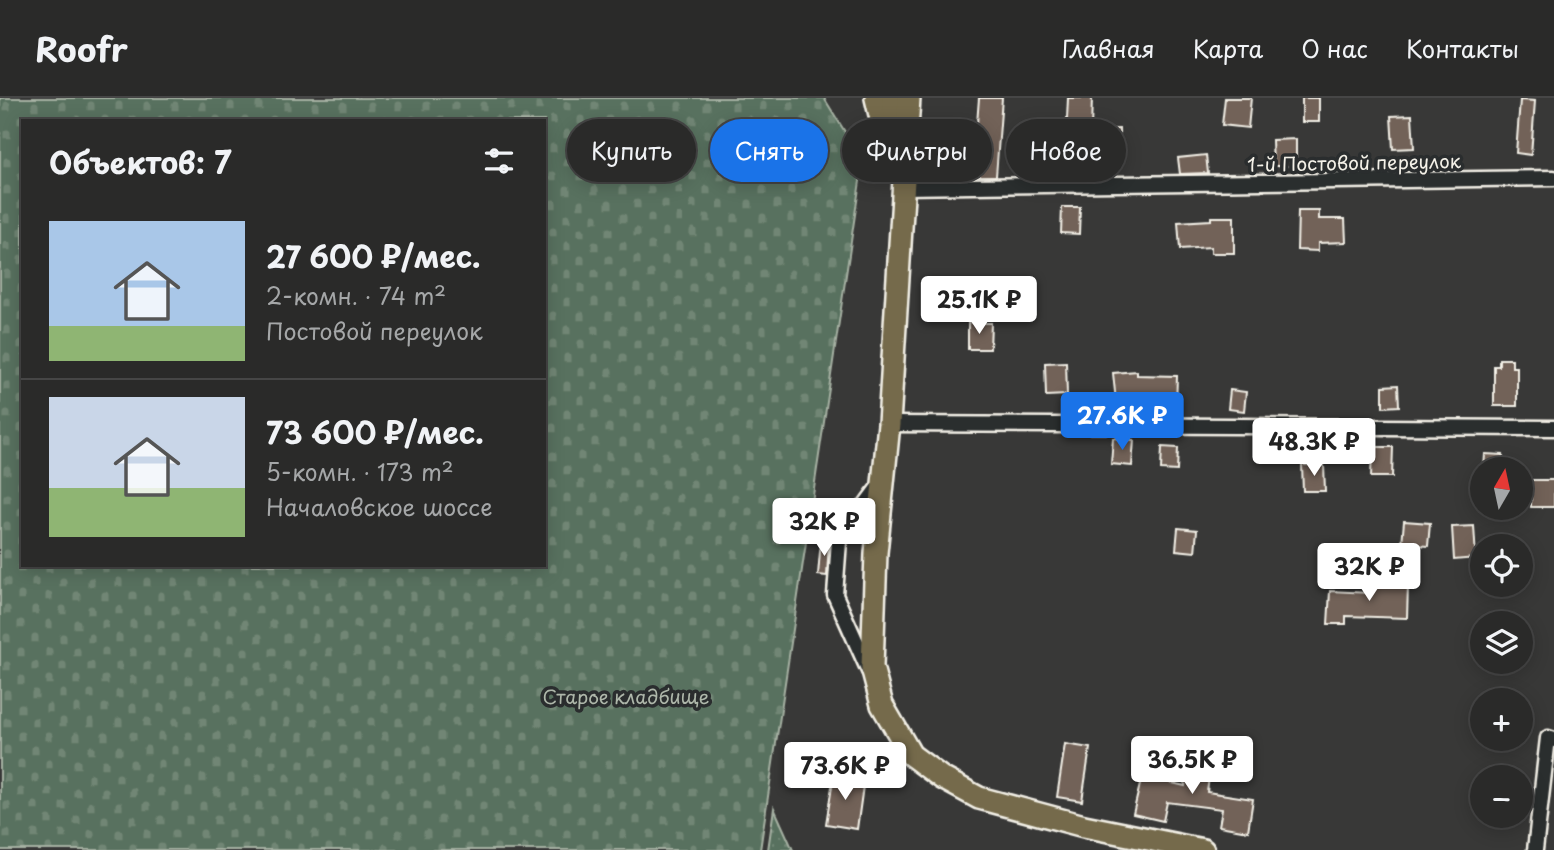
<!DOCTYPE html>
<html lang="ru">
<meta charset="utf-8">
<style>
:root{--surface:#2a2a29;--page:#363635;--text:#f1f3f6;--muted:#a5a7a8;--line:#464646;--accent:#1a73e8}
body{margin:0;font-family:"Playpen Sans",sans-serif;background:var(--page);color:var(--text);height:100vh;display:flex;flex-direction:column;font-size:26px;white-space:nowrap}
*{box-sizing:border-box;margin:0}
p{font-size:23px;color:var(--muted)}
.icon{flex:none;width:38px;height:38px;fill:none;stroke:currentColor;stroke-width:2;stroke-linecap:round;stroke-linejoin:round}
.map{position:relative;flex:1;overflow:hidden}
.panel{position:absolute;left:21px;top:21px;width:525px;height:448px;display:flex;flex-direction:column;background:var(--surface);border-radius:0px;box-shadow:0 4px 18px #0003,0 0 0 2px var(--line)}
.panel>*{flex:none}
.banner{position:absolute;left:567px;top:21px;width:665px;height:63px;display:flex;gap:14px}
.needle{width:46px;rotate:9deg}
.tools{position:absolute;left:1470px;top:359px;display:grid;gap:14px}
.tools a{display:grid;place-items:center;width:63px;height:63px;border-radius:50%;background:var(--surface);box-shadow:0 4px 18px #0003,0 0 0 2px var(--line);font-size:35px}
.price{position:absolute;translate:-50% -60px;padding:0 16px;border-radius:7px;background:#fff;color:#222;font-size:23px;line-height:46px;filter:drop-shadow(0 2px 4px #0008)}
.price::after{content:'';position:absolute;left:50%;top:42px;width:21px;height:16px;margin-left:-10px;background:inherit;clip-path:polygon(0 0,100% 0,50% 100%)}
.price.current{background:var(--accent);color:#fff}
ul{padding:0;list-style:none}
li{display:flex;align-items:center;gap:21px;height:175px;padding:0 28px}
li+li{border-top:2px solid var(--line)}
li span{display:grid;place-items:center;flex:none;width:196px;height:140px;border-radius:0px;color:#555}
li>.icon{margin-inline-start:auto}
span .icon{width:84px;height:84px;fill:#fffc;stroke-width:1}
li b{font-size:30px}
h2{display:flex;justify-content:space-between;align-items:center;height:84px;padding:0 28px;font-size:30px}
.pill{padding:0 24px;border-radius:32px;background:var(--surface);box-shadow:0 4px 18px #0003,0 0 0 2px var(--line);font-size:24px;line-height:63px}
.pill.current{background:var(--accent);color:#fff}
header{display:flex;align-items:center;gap:42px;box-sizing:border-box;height:98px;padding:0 35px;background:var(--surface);border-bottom:2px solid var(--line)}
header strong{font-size:33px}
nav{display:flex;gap:38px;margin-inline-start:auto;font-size:24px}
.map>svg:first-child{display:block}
.green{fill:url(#green-dots);stroke:#a6b1a3;stroke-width:2}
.cemetery{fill:url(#cemetery-stones);stroke:#a6b1a3;stroke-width:2;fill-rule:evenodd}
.building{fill:#726259;stroke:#f4f1e8;stroke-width:2}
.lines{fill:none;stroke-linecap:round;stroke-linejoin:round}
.street-casing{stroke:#f4f1e8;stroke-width:19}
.primary-casing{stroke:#f4f1e8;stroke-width:26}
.street{stroke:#2a2d2e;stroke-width:14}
.primary{stroke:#746b4b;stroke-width:21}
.labels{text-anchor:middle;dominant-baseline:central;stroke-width:7;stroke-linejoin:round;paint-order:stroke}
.street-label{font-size:19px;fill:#f4f1e8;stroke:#2a2d2e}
.park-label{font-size:19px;fill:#aeb7aa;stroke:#2a2d2e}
</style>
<header>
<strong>Roofr</strong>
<nav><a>Главная</a><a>Карта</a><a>О нас</a><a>Контакты</a></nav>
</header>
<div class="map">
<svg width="1554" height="752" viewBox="0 0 1554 752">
<defs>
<pattern id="green-dots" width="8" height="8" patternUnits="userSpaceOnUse" patternTransform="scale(1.75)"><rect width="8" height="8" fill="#58715e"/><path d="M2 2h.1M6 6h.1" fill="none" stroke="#718675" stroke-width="1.8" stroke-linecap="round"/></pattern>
<pattern id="cemetery-stones" width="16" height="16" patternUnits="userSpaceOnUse" patternTransform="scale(1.75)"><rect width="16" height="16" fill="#58715e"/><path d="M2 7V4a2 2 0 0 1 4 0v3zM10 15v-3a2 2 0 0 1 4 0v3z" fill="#718675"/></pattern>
</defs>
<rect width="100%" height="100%" fill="#383837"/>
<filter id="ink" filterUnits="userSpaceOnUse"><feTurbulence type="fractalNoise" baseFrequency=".0143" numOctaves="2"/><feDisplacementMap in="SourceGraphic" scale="14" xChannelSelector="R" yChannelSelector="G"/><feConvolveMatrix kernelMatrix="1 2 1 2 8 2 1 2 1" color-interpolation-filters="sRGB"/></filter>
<g filter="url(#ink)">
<!-- green -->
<path class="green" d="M 774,710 L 793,752 L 768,752 Z"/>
<!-- cemetery -->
<path class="cemetery" d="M 0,0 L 824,0 L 863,63 L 760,752 L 0,752 ZM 23,23 L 544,23 L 544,467 L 23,467 Z"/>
<!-- building -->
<g class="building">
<path d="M 979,0 L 1002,0 L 996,78 L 973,78 Z"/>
<path d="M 1068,0 L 1092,0 L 1091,32 L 1119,31 L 1120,59 L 1090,60 L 1090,77 L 1066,77 L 1066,61 L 1047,59 L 1049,41 L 1066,42 Z"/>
<path d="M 1225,0 L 1251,0 L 1248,30 L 1222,27 Z"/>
<rect x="1302" y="0" width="17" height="24"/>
<path d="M 1520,2 L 1535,3 L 1531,57 L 1516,55 Z"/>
<path d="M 1412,17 L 1414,50 L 1393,51 L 1391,18 Z"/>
<path d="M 1296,41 L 1296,68 L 1273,68 L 1272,42 Z"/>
<path d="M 1206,57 L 1208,75 L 1180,76 L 1178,60 Z"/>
<path d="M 1062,109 L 1080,109 L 1079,136 L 1061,135 Z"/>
<path d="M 1298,113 L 1319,113 L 1319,121 L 1345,121 L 1346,144 L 1318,145 L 1318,153 L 1297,152 Z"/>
<path d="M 1211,119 L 1234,119 L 1234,155 L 1211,155 L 1211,149 L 1180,151 L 1178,124 L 1211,122 Z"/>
<path d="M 968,225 L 991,225 L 990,251 L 968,251 Z"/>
<path d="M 1499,261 L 1512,261 L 1512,269 L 1517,269 L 1517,308 L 1494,308 L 1494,268 L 1499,268 Z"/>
<path d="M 1066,264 L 1067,297 L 1046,298 L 1045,265 Z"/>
<path d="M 1137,273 L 1137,277 L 1177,278 L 1176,309 L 1140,308 L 1140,311 L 1117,313 L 1113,275 Z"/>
<path d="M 1398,287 L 1399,308 L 1383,309 L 1383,288 Z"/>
<path d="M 1230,292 L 1246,294 L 1244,313 L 1228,311 Z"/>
<path d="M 1113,340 L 1134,342 L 1132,368 L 1111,366 Z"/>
<path d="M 1162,349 L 1178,350 L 1177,373 L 1161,372 Z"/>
<path d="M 1372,349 L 1393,349 L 1392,379 L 1371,379 Z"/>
<path d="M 1485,356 L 1503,357 L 1502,371 L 1484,371 Z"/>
<path d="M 1302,367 L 1324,367 L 1325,393 L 1303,393 Z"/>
<rect x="1531" y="382" width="23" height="27"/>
<path d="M 1404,423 L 1430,425 L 1428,448 L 1402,446 Z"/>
<path d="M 1474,428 L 1476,460 L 1454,462 L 1452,429 Z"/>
<path d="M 1178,430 L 1197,432 L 1195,454 L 1176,452 Z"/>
<path d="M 821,441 L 829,442 L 827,478 L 818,477 Z"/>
<path d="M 1371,486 L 1408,487 L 1407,520 L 1346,518 L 1346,526 L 1328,526 L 1330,493 L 1370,495 Z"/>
<path d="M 1065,646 L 1090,650 L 1082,703 L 1057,699 Z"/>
<path d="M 1189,654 L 1212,657 L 1207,694 L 1253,701 L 1248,733 L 1219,728 L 1222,711 L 1167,704 L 1163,723 L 1133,716 L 1142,678 L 1185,688 Z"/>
<path d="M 834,676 L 864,681 L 857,731 L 826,726 Z"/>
</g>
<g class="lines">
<!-- street casing -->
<g class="street-casing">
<g id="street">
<path d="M 902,89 L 1554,80"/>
<path d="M 889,326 L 1554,330"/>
<path d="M 869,573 L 835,497 L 839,443 L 881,386"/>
<path d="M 1535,752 L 1548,640 L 1554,642"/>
</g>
</g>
<!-- primary casing -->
<g class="primary-casing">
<g id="primary">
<path d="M 876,0 L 889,55 L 903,73"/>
<path d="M 893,0 L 897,33"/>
<path d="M 909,0 L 889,326 L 876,455 L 872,569 L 882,607 L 911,657 L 942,680 L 979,700 L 1084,728 L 1203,752"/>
</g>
</g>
<!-- street -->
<use href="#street" class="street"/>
<!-- primary -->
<use href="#primary" class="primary"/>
</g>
</g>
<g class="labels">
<!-- street labels -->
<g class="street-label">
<text transform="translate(1354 64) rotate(-1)">1-й Постовой переулок</text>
</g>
<!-- park labels -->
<g class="park-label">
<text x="626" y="598">Старое кладбище</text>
</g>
</g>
</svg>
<div class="tools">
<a><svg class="needle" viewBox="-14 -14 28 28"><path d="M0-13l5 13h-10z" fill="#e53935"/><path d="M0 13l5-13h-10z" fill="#a5a7a8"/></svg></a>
<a><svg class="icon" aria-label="locate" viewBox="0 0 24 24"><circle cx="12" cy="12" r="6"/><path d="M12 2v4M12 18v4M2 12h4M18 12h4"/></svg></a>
<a><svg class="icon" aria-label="layers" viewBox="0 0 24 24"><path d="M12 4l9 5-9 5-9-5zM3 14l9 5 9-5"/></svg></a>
<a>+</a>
<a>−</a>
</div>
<b class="price" style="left:979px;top:238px">25.1K ₽</b>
<b class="price current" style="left:1122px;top:354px">27.6K ₽</b>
<b class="price" style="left:1314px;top:380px">48.3K ₽</b>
<b class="price" style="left:824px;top:460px">32K ₽</b>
<b class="price" style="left:1369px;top:505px">32K ₽</b>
<b class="price" style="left:1192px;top:698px">36.5K ₽</b>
<b class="price" style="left:845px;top:704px">73.6K ₽</b>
<div class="banner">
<a class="pill">Купить</a>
<a class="pill current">Снять</a>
<a class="pill">Фильтры</a>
<a class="pill">Новое</a>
</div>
<section class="panel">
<h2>Объектов: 7<svg class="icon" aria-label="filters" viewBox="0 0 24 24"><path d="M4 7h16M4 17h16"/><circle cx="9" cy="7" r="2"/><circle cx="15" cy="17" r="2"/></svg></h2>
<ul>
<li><span style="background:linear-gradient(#a9c7e8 75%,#8fb573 0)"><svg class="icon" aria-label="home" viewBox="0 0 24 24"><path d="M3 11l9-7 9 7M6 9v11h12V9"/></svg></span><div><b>27 600 ₽/мес.</b><p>2-комн. · 74 m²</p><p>Постовой переулок</p></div></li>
<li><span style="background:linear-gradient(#c9d6e8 65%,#8fb573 0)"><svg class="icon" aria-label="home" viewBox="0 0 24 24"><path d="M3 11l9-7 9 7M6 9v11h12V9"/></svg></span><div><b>73 600 ₽/мес.</b><p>5-комн. · 173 m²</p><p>Началовское шоссе</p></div></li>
</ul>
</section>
</div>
